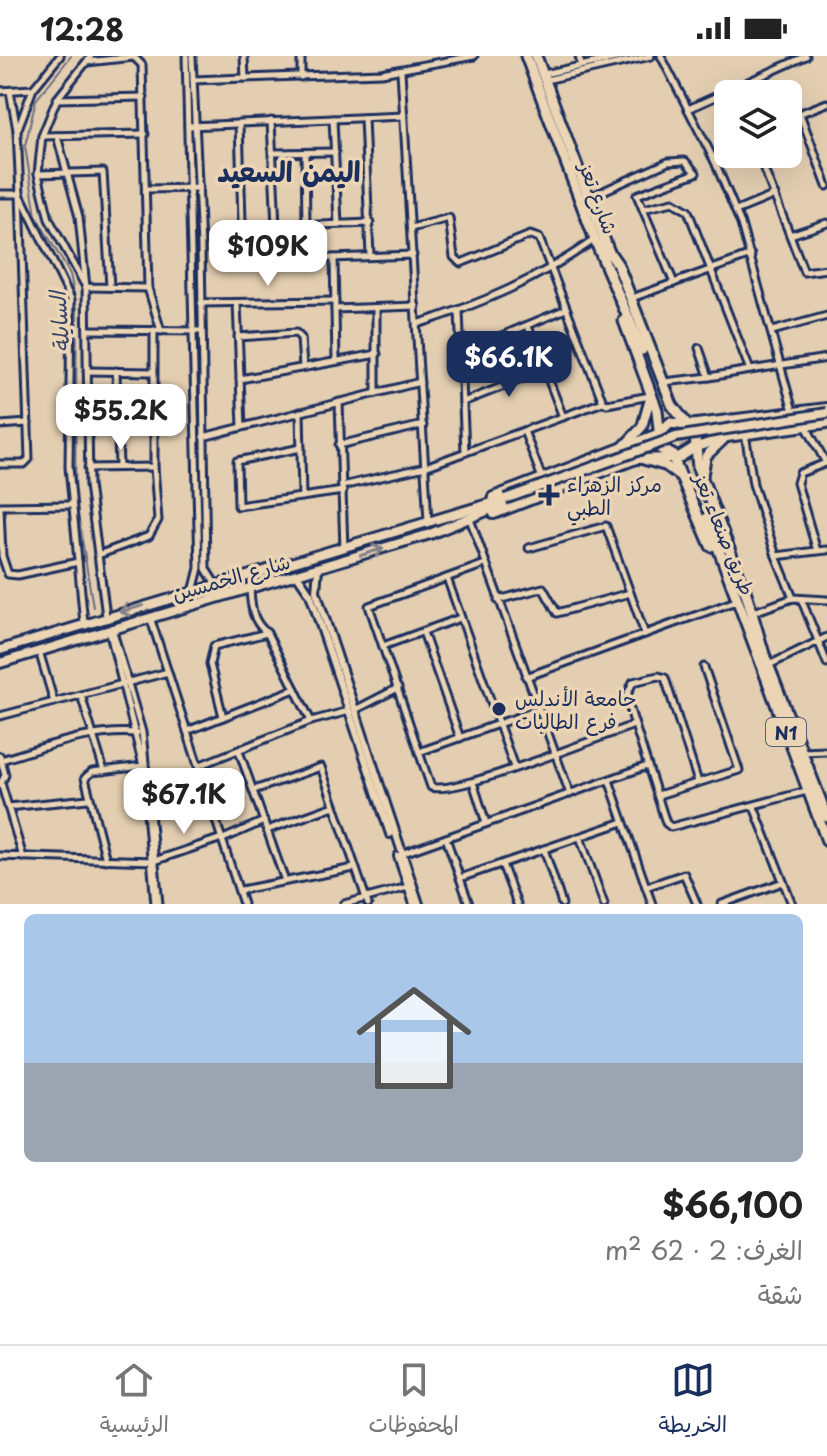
<!DOCTYPE html>
<html lang="ar">
<meta charset="utf-8">
<style>
:root{--surface:#fff;--page:#f6f6f6;--text:#222;--muted:#767676;--line:#e0e0e0;--accent:#1b2f5e}
body{margin:0;font-family:"Playpen Sans","Playpen Sans Arabic",sans-serif;background:var(--page);color:var(--text);direction:rtl;height:100vh;display:flex;flex-direction:column;font-size:30px;white-space:nowrap}
*{box-sizing:border-box;margin:0}
p{font-size:26px;color:var(--muted)}
.icon{flex:none;width:44px;height:44px;fill:none;stroke:currentColor;stroke-width:2;stroke-linecap:round;stroke-linejoin:round}
.map{position:relative;height:848px;overflow:hidden;direction:ltr}
.side{display:flex;flex-direction:column;background:var(--surface);flex:1}
.side>*{flex:none}
.buttons{position:absolute;left:714px;top:24px;display:grid;gap:16px}
.buttons a{display:grid;place-items:center;width:88px;height:88px;border-radius:12px;background:var(--surface);box-shadow:0 8px 32px #0002;font-size:40px}
.price{position:absolute;translate:-50% -68px;padding:0 18px;border-radius:16px;background:#fff;color:#222;font-size:26px;line-height:52px;filter:drop-shadow(0 2px 4px #0008)}
.price::after{content:'';position:absolute;left:50%;top:48px;width:24px;height:18px;margin-left:-12px;background:inherit;clip-path:polygon(0 0,100% 0,50% 100%)}
.price.current{background:var(--accent);color:#fff}
ul{padding:0;list-style:none}
li{display:grid;align-content:center;gap:16px;height:424px;padding:0 24px}
li span{display:grid;place-items:center;height:248px;border-radius:12px;color:#555}
li>.icon{margin-inline-start:auto}
span .icon{width:144px;height:144px;fill:#fffc;stroke-width:1}
li b{font-size:34px}
.status{display:flex;justify-content:space-between;align-items:center;height:56px;padding:0 40px;background:var(--surface);direction:ltr}
.status svg{height:22px;fill:currentColor}
.menu{display:flex;justify-content:space-around;align-items:center;height:112px;border-top:2px solid var(--line);background:var(--surface);font-size:22px;color:var(--muted)}
.menu a{display:grid;justify-items:center;gap:4px}
.menu .current{color:var(--accent)}
.map>svg:first-child{display:block}
.lines{fill:none;stroke-linecap:round;stroke-linejoin:round}
.stream{stroke:#6a6d7f;stroke-width:2}
.trunk-tunnel{stroke:#bbaea0;stroke-width:9;stroke-dasharray:9 4.5;stroke-linecap:butt}
.minor-casing{stroke:#1b2f5e;stroke-width:11}
.tertiary-casing{stroke:#1b2f5e;stroke-width:12}
.primary-casing{stroke:#1b2f5e;stroke-width:14}
.trunk-casing{stroke:#1b2f5e;stroke-width:15}
.minor{stroke:#ebd5b4;stroke-width:5}
.tertiary{stroke:#ebd5b4;stroke-width:6}
.primary{stroke:#ebd5b4;stroke-width:8}
.trunk{stroke:#ebd5b4;stroke-width:9}
.primary-bridge-casing{stroke:#1b2f5e;stroke-width:14;stroke-linecap:butt}
.primary-bridge{stroke:#ebd5b4;stroke-width:8}
.oneway{stroke:#838289}
.poi-dot{fill:#1b2f5e;stroke:#ebd5b4;stroke-width:3}
.labels{text-anchor:middle;dominant-baseline:central;stroke-width:7;stroke-linejoin:round;paint-order:stroke}
.shield{fill:#ebd5b4;stroke:#596178;stroke-width:2}
.shield-label{font-size:18px;font-weight:bold;fill:#1b2f5e}
.street-label{font-size:20px;fill:#1b2f5e;stroke:#ebd5b4}
.poi-label{font-size:20px;fill:#1b2f5e;stroke:#ebd5b4;text-anchor:start}
.water-label{font-size:22px;font-style:italic;fill:#354469;stroke:#ebd5b4}
.district-label{font-size:28px;font-weight:bold;fill:#1b2f5e;stroke:#ebd5b4}
</style>
<div class="status"><b>12:28</b><svg viewBox="0 0 49 12"><path d="M0 12V9h3v3zM5 12V6h3v6zM10 12V3h3v9zM15 12V0h3v12zM26 1h20v11H26zM47 4h2v5h-2z"/></svg></div>
<div class="map">
<svg width="827" height="848" viewBox="0 0 827 848">
<rect width="100%" height="100%" fill="#e3ceb1"/>
<filter id="ink" filterUnits="userSpaceOnUse"><feTurbulence type="fractalNoise" baseFrequency=".0125" numOctaves="2"/><feDisplacementMap in="SourceGraphic" scale="16" xChannelSelector="R" yChannelSelector="G"/><feConvolveMatrix kernelMatrix="1 2 1 2 8 2 1 2 1" color-interpolation-filters="sRGB"/></filter>
<g filter="url(#ink)">
<g class="lines">
<!-- stream -->
<path class="stream" d="M 71,0 L 36,44 L 25,90 L 36,160 L 70,218 L 77,252 L 75,440 L 93,551"/>
<!-- trunk-tunnel -->
<g class="trunk-tunnel">
<path d="M 642,294 L 667,358"/>
<path d="M 668,348 L 711,460"/>
</g>
<!-- minor casing -->
<g class="minor-casing">
<g id="minor">
<path d="M 60,0 L 33,33 L 17,75 L 20,138 L 71,243 L 69,411 L 84,567"/>
<path d="M 91,0 L 57,43 L 42,80 L 38,118 L 49,163 L 86,231 L 89,429 L 106,560"/>
<path d="M 186,0 L 199,512 L 193,536"/>
<path d="M 192,0 L 201,190 L 206,513 L 216,529"/>
<path d="M 244,0 L 245,22"/>
<path d="M 301,0 L 301,21"/>
<path d="M 579,0 L 581,9"/>
<path d="M 661,0 L 715,106 L 741,168 L 793,355"/>
<path d="M 87,6 L 134,1 L 142,9 L 148,232 L 161,275"/>
<path d="M 401,15 L 428,465"/>
<path d="M 544,18 L 625,0"/>
<path d="M 193,24 L 381,17 L 474,0"/>
<path d="M 546,24 L 651,0"/>
<path d="M 0,35 L 32,33"/>
<path d="M 10,35 L 17,74"/>
<path d="M 57,43 L 144,41"/>
<path d="M 688,53 L 806,0"/>
<path d="M 800,58 L 827,130"/>
<path d="M 404,60 L 239,67 L 243,198 L 251,205 L 413,199"/>
<path d="M 364,62 L 370,200"/>
<path d="M 788,62 L 827,47"/>
<path d="M 333,63 L 338,168"/>
<path d="M 271,65 L 276,171"/>
<path d="M 188,70 L 237,68"/>
<path d="M 42,80 L 145,78"/>
<path d="M 57,80 L 79,161 L 86,231 L 148,232"/>
<path d="M 273,97 L 335,96"/>
<path d="M 305,97 L 306,169"/>
<path d="M 758,98 L 790,179 L 827,167"/>
<path d="M 38,118 L 103,116 L 110,231"/>
<path d="M 146,133 L 199,132"/>
<path d="M 0,138 L 20,138 L 29,403 L 24,408 L 0,408"/>
<path d="M 590,141 L 668,106 L 685,105 L 696,117 L 637,139 L 674,227"/>
<path d="M 643,153 L 673,146 L 688,155 L 750,314 L 709,321 L 699,292"/>
<path d="M 736,155 L 775,139"/>
<path d="M 242,172 L 370,167"/>
<path d="M 411,172 L 449,162 L 454,201 L 461,207 L 530,179 L 539,182 L 603,346"/>
<path d="M 790,179 L 804,216 L 827,213"/>
<path d="M 334,202 L 336,305"/>
<path d="M 632,242 L 751,199"/>
<path d="M 201,247 L 335,245"/>
<path d="M 237,247 L 242,371"/>
<path d="M 335,253 L 416,250"/>
<path d="M 459,255 L 465,396"/>
<path d="M 417,268 C 482,248 538,223 594,184"/>
<path d="M 528,270 L 563,361"/>
<path d="M 88,274 L 202,275"/>
<path d="M 772,275 L 827,260"/>
<path d="M 238,281 L 296,277 L 301,282 L 303,311"/>
<path d="M 461,297 L 566,253"/>
<path d="M 750,314 L 827,302"/>
<path d="M 87,315 L 153,316"/>
<path d="M 116,315 L 119,411"/>
<path d="M 240,323 L 377,298"/>
<path d="M 664,326 L 709,321"/>
<path d="M 376,337 L 376,252"/>
<path d="M 339,346 L 344,493"/>
<path d="M 463,346 L 545,314"/>
<path d="M 300,356 L 302,441"/>
<path d="M 0,369 L 28,367"/>
<path d="M 806,370 L 826,407"/>
<path d="M 524,375 L 542,422"/>
<path d="M 745,377 L 753,428 L 776,500"/>
<path d="M 203,381 L 420,326"/>
<path d="M 339,389 L 423,369"/>
<path d="M 301,392 L 237,405 L 238,450 L 343,435"/>
<path d="M 826,407 L 800,417 L 797,427 L 817,495 L 827,494"/>
<path d="M 88,412 L 154,411"/>
<path d="M 342,430 L 425,411 L 603,346 L 607,348 L 650,340"/>
<path d="M 0,450 L 72,449"/>
<path d="M 0,452 L 2,500 L 8,518 L 18,519 L 78,506"/>
<path d="M 470,463 L 570,738"/>
<path d="M 529,492 L 606,470 L 645,578"/>
<path d="M 98,499 L 149,480 L 158,464 L 154,411 L 154,274"/>
<path d="M 485,508 L 369,550 L 431,731 C 455,740 600,680 634,669"/>
<path d="M 447,522 L 514,711"/>
<path d="M 250,532 C 251,551 252,565 267,577 L 311,665"/>
<path d="M 793,542 L 776,500 L 816,495"/>
<path d="M 498,544 L 543,532 L 557,557 L 630,537"/>
<path d="M 802,545 L 827,607"/>
<path d="M 751,557 L 793,542 L 827,544"/>
<path d="M 150,561 L 243,848"/>
<path d="M 112,572 L 142,676 L 159,848"/>
<path d="M 109,574 L 143,710 L 155,848"/>
<path d="M 423,576 L 460,682"/>
<path d="M 383,590 L 460,562"/>
<path d="M 769,609 L 827,581"/>
<path d="M 526,621 L 733,546"/>
<path d="M 81,639 L 104,715"/>
<path d="M 54,646 L 168,616"/>
<path d="M 355,654 L 398,632"/>
<path d="M 0,660 L 54,646 L 39,595"/>
<path d="M 223,661 L 295,633"/>
<path d="M 187,675 L 223,661 L 210,608 L 214,590 L 267,577"/>
<path d="M 239,695 L 285,825"/>
<path d="M 419,696 L 538,654"/>
<path d="M 801,696 L 827,695"/>
<path d="M 0,700 L 5,719 L 1,727 L 23,801"/>
<path d="M 1,704 C 46,691 90,673 137,677"/>
<path d="M 198,710 L 311,665 L 349,655"/>
<path d="M 609,724 L 652,848"/>
<path d="M 473,726 L 486,767"/>
<path d="M 698,726 L 665,622 L 658,620 L 633,626 L 626,641 L 666,767 L 671,771 L 807,735"/>
<path d="M 254,734 L 321,711 L 368,848"/>
<path d="M 658,739 L 739,714 L 704,611"/>
<path d="M 8,751 L 88,743"/>
<path d="M 754,751 L 792,848"/>
<path d="M 267,774 L 334,750"/>
<path d="M 580,781 L 604,848"/>
<path d="M 446,782 L 469,848"/>
<path d="M 223,783 L 264,765"/>
<path d="M 544,793 L 562,848"/>
<path d="M 401,798 L 647,710"/>
<path d="M 0,800 L 154,805 L 222,782"/>
<path d="M 106,804 L 85,722 L 92,716 L 143,710"/>
<path d="M 502,808 L 517,848"/>
<path d="M 460,822 L 623,766"/>
<path d="M 646,831 L 684,818 L 697,848"/>
<path d="M 241,834 L 354,812"/>
<path d="M 344,848 L 408,831"/>
<path d="M 722,848 L 783,826"/>
</g>
</g>
<!-- tertiary casing -->
<g class="tertiary-casing">
<g id="tertiary">
<path d="M 318,512 L 316,535 L 419,848"/>
<path d="M 297,519 L 310,538 L 390,778"/>
<path d="M 398,800 L 414,848"/>
</g>
</g>
<!-- primary casing -->
<g class="primary-casing">
<g id="primary">
<path d="M 688,369 L 827,352"/>
<path d="M 624,390 L 642,371 L 651,339"/>
<path d="M 694,392 L 727,381 L 827,367"/>
<path d="M 645,404 L 666,410 L 682,422"/>
<path d="M 702,422 L 706,400 L 723,384"/>
<path d="M 493,441 L 660,377"/>
<path d="M 494,458 L 636,403 L 673,402"/>
<path d="M 0,594 L 505,443"/>
<path d="M 0,607 L 430,478 L 506,447"/>
</g>
</g>
<!-- trunk casing -->
<g class="trunk-casing">
<g id="trunk">
<path d="M 526,0 L 595,184 L 642,294"/>
<path d="M 536,0 L 610,199"/>
<path d="M 609,196 L 618,209 L 672,349 L 695,379 L 698,412 L 747,540 L 764,598 L 827,761"/>
<path d="M 624,265 L 657,354 L 661,393 L 678,402 L 694,392"/>
<path d="M 660,377 L 670,367 L 687,369"/>
<path d="M 673,402 L 711,490"/>
<path d="M 707,462 L 827,785"/>
</g>
</g>
<!-- minor -->
<use href="#minor" class="minor"/>
<!-- tertiary -->
<use href="#tertiary" class="tertiary"/>
<!-- primary -->
<use href="#primary" class="primary"/>
<!-- trunk -->
<use href="#trunk" class="trunk"/>
<!-- primary-bridge casing -->
<g class="primary-bridge-casing">
<path id="primary-bridge" d="M 505,443 L 676,381 L 827,357"/>
</g>
<!-- primary-bridge -->
<use href="#primary-bridge" class="primary-bridge"/>
</g>
<!-- one-way arrows -->
<defs><path id="oneway-shaft" d="M-6 0H5M1.5-3L5.5 0L1.5 3" fill="none" stroke-width="1.6" stroke-linecap="round" stroke-linejoin="round" transform="scale(2)"/></defs>
<g class="oneway">
<use href="#oneway-shaft" transform="translate(372 496) rotate(-17)"/>
<use href="#oneway-shaft" transform="translate(131 553) rotate(164)"/>
</g>
</g>
<!-- markers -->
<g class="poi-dot">
<path d="M545 427h8v8h8v8h-8v8h-8v-8h-8v-8h8z"/>
<circle cx="499" cy="653" r="8"/>
</g>
<g class="labels">
<!-- shield labels -->
<rect class="shield" x="766" y="662" width="40" height="28" rx="6"/>
<g class="shield-label">
<text x="786" y="676">N1</text>
</g>
<!-- street labels -->
<g class="street-label">
<text transform="translate(599 142) rotate(70)">شارع تعز</text>
<text transform="translate(725 478) rotate(68)">طريق صنعاء تعز</text>
<text transform="translate(231 521) rotate(-16)">شارع الخمسين</text>
</g>
<!-- poi labels -->
<g class="poi-label">
<text x="567" y="428">مركز الزهراء<tspan x="567" dy="23">الطبي</tspan></text>
<text x="515" y="642">جامعة الأندلس<tspan x="515" dy="23">فرع الطالبات</tspan></text>
</g>
<!-- water labels -->
<g class="water-label">
<text transform="translate(58 266) rotate(-94)">السايلة</text>
</g>
<!-- district labels -->
<g class="district-label">
<text x="289" y="114">اليمن السعيد</text>
</g>
</g>
</svg>
<div class="buttons">
<a><svg class="icon" aria-label="layers" viewBox="0 0 24 24"><path d="M12 4l9 5-9 5-9-5zM3 14l9 5 9-5"/></svg></a>
</div>
<b class="price" style="left:268px;top:232px">$109K</b>
<b class="price current" style="left:509px;top:343px">$66.1K</b>
<b class="price" style="left:121px;top:396px">$55.2K</b>
<b class="price" style="left:184px;top:780px">$67.1K</b>
</div>
<section class="side">
<ul>
<li><span style="background:linear-gradient(#a9c7e8 60%,#9aa5b1 0)"><svg class="icon" aria-label="home" viewBox="0 0 24 24"><path d="M3 11l9-7 9 7M6 9v11h12V9"/></svg></span><div><b>$66,100</b><p>الغرف: 2 · 62 m²</p><p>شقة</p></div></li>
</ul>
</section>
<nav class="menu">
<a class="current"><svg class="icon" aria-label="map" viewBox="0 0 24 24"><path d="M3 6l6-2 6 2 6-2v14l-6 2-6-2-6 2zM9 4v14M15 6v14"/></svg>الخريطة</a>
<a><svg class="icon" aria-label="saved" viewBox="0 0 24 24"><path d="M7 4h10v16l-5-4-5 4z"/></svg>المحفوظات</a>
<a><svg class="icon" aria-label="home" viewBox="0 0 24 24"><path d="M3 11l9-7 9 7M6 9v11h12V9"/></svg>الرئيسية</a>
</nav>
